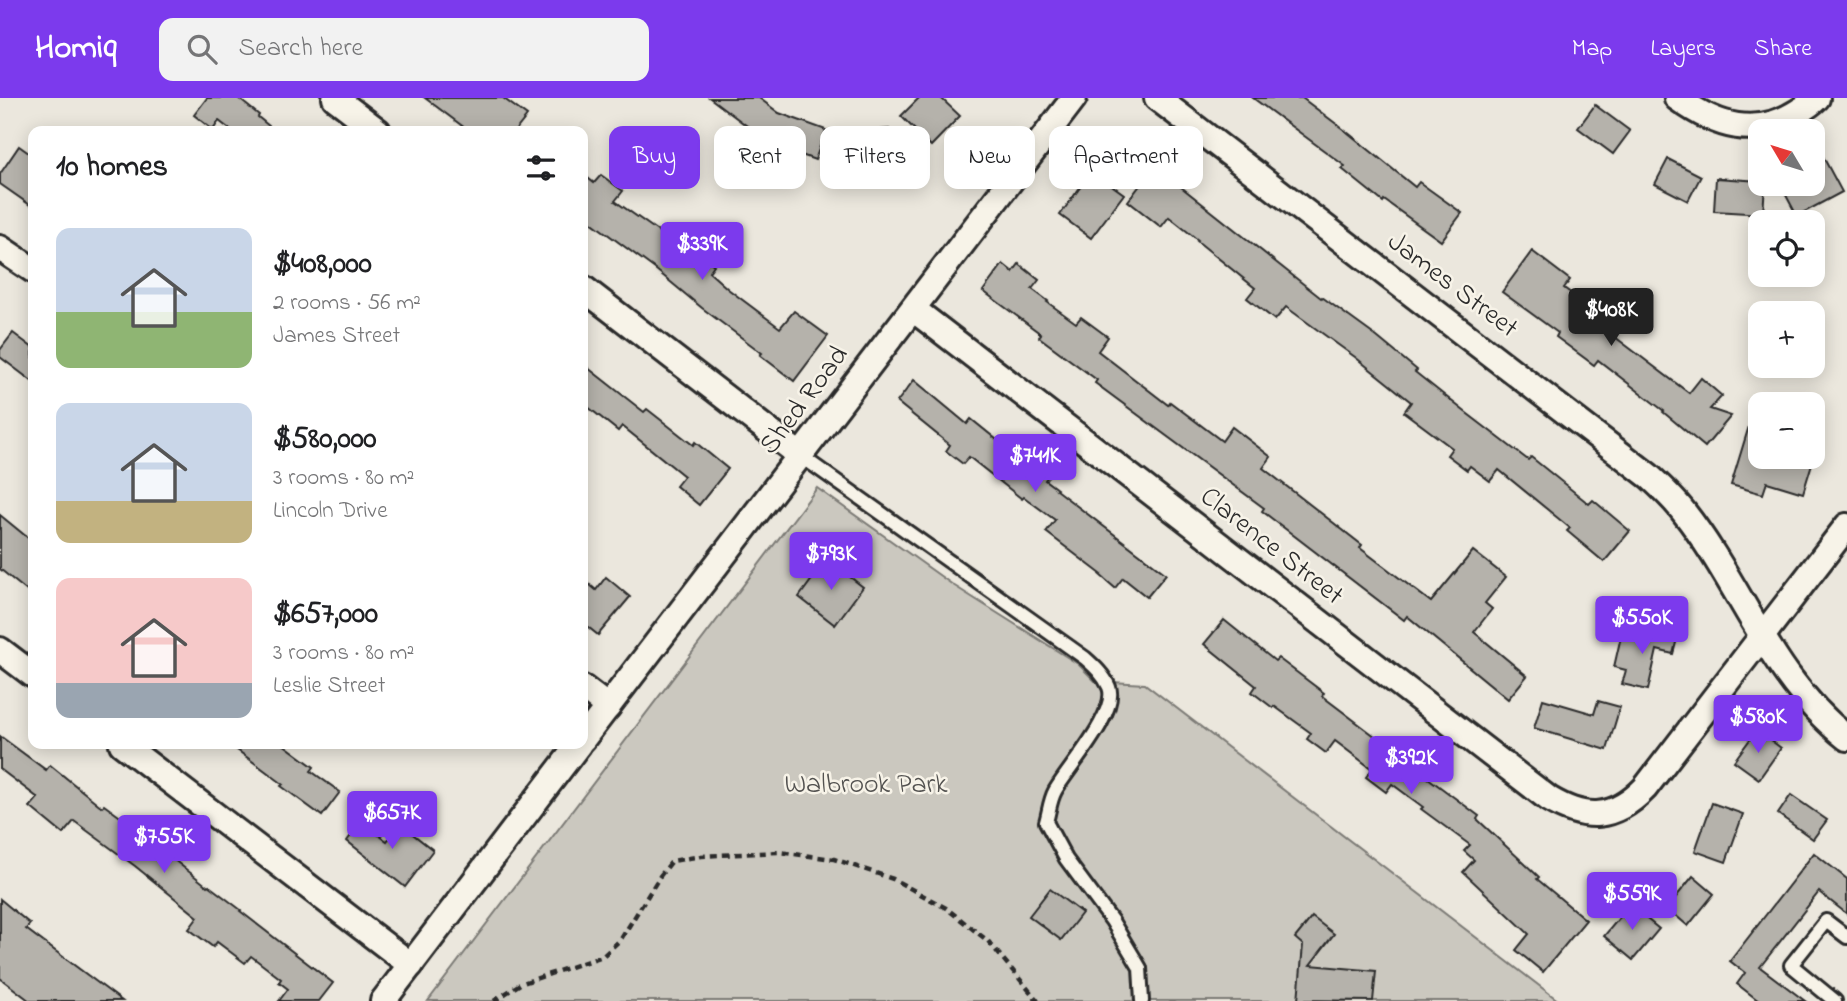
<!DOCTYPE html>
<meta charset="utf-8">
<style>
:root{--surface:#fff;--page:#f2f2f2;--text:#202124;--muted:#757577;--accent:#7c3aed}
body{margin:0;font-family:"Indie Flower",sans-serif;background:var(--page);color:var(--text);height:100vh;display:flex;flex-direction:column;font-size:26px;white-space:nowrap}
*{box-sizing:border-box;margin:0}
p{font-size:23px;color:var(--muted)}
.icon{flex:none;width:38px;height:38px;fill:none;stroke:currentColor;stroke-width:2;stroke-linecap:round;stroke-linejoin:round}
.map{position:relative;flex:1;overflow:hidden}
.sheet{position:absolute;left:28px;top:28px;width:560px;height:623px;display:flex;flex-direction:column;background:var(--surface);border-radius:14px;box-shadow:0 4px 18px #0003}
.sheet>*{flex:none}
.hud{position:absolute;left:609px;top:28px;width:665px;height:63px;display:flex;gap:14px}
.needle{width:46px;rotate:308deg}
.fabs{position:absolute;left:1748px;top:21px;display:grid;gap:14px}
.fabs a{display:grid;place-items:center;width:77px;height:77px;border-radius:14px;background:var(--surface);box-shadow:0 4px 18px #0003;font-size:35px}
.price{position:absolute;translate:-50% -60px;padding:0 16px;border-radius:7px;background:var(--accent);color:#fff;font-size:23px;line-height:46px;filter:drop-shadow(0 2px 4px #0008)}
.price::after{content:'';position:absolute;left:50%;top:42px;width:21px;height:16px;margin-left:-10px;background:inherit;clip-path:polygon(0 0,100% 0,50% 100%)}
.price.selected{background:#222;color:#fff}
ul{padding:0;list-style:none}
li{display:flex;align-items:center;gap:21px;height:175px;padding:0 28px}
li span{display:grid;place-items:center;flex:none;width:196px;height:140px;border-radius:14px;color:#555}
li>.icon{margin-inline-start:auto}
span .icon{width:84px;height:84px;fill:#fffc;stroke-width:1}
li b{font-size:30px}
h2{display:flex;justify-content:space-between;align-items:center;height:84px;padding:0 28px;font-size:30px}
.pill{padding:0 24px;border-radius:14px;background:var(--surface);box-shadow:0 4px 18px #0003;font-size:24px;line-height:63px}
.pill.selected{background:var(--accent);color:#fff}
header{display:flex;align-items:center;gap:42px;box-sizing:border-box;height:98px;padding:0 35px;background:var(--accent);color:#fff}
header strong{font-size:33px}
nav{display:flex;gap:38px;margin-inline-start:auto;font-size:24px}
.search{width:490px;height:63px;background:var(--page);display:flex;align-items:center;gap:18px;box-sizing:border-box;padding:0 24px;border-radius:14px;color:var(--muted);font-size:26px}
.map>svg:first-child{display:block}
.green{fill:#cbc8bf;stroke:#7b7a75;stroke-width:2}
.building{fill:#b5b2ab;stroke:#2b2b2b;stroke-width:2}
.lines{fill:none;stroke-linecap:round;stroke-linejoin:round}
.service-casing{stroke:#2b2b2b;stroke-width:18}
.minor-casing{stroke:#2b2b2b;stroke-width:30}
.path{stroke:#2b2b2b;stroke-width:4.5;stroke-dasharray:7 5;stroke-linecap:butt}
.service{stroke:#f7f3e8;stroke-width:12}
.minor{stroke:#f7f3e8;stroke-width:24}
.labels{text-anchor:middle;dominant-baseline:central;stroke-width:5;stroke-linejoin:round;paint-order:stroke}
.street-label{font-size:28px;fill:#2b2b2b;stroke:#f7f3e8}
.park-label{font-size:28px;fill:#535250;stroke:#f7f3e8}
</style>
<header>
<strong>Homiq</strong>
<div class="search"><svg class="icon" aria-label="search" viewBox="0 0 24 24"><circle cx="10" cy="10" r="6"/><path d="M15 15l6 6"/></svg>Search here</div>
<nav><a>Map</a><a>Layers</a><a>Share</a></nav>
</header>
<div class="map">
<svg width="1847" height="903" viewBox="0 0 1847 903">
<rect width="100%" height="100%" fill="#ebe7dd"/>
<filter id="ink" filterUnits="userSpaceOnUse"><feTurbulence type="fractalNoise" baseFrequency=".0143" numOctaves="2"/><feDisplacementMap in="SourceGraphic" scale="14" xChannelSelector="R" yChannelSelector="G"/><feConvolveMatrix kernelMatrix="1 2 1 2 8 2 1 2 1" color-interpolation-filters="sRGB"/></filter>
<g filter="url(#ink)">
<!-- green -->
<path class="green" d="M 817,390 L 953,487 L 1078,566 L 1095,583 L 1145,586 L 1559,903 L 428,903 Z"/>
<!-- building -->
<g class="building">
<path d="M 207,0 L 238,0 L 259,17 L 258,19 L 275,33 L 232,33 L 219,23 L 213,32 L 194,17 Z"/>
<path d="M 425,0 L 503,0 L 527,18 L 515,33 L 469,33 Z"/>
<path d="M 710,0 L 759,0 L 779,15 L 826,32 L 815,62 L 771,46 Z"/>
<path d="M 919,0 L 941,0 L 960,18 L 931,48 L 901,18 Z"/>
<path d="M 1253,0 L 1302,0 L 1347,34 L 1415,89 L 1419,84 L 1462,115 L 1441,143 L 1384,102 L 1383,104 L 1342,71 L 1345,68 Z"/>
<path d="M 1595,7 L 1630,33 L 1613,56 L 1578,30 Z"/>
<path d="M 889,31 L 892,61 L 860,64 L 861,76 L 842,78 L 838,36 Z"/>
<path d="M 1813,40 L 1842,94 L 1797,118 L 1780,86 L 1813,86 Z"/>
<path d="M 19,48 L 33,58 L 33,109 L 0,86 L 0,76 Z"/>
<path d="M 1668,61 L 1701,78 L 1688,103 L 1655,86 Z"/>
<path d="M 1092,73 L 1124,96 L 1091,140 L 1060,117 Z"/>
<path d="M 1161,73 L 1321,200 L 1322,199 L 1377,239 L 1417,272 L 1415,274 L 1464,313 L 1528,362 L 1531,359 L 1589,406 L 1593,402 L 1630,433 L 1604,464 L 1567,433 L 1570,430 L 1499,372 L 1490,383 L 1470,368 L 1467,372 L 1447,357 L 1452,350 L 1404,314 L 1411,304 L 1355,259 L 1286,209 L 1275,222 L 1247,200 L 1255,190 L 1197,143 L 1198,142 L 1169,119 L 1161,129 L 1128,103 L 1148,77 L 1154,82 Z"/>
<path d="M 583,76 L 594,85 L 601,77 L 623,93 L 615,103 L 690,156 L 694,151 L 714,167 L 709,174 L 728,191 L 780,230 L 794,213 L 828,238 L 794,283 L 760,257 L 762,255 L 702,210 L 655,171 L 583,118 Z"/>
<path d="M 1716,80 L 1760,83 L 1760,86 L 1765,86 L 1763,116 L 1714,113 Z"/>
<path d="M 1532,153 L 1570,182 L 1564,190 L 1606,221 L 1601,227 L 1615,239 L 1689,295 L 1701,280 L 1722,298 L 1710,311 L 1731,318 L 1705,349 L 1663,314 L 1664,313 L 1598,262 L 1594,267 L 1556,239 L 1558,235 L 1502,194 Z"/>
<path d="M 1003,166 L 1013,174 L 1019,166 L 1039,182 L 1032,191 L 1048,203 L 1047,204 L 1076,225 L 1081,219 L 1108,239 L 1098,253 L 1168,307 L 1170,304 L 1222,343 L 1232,329 L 1271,359 L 1263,370 L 1362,447 L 1360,450 L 1431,504 L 1473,453 L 1506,479 L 1485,505 L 1492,511 L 1474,534 L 1527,578 L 1508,601 L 1407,518 L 1404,522 L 1262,413 L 1264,410 L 1095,285 L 1097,282 L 1039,239 L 1041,236 L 983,193 Z"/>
<path d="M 13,235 L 33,250 L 33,284 L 0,259 L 0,252 Z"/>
<path d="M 583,266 L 644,314 L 647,311 L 693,347 L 695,344 L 728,371 L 699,407 L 676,388 L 684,378 L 622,328 L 618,333 L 583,305 Z"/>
<path d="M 914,282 L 967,326 L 971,321 L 1028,367 L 1032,362 L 1050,376 L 1045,382 L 1057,391 L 1056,392 L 1166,476 L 1147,499 L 1123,480 L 1115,490 L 1100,477 L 1101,476 L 1046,434 L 1055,422 L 1024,399 L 1022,401 L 969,359 L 963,366 L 946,353 L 950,347 L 897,304 Z"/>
<path d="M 1756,305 L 1760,305 L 1760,359 L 1814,359 L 1803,395 L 1767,384 L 1763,396 L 1731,387 Z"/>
<path d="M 0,417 L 33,444 L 33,498 L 0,471 Z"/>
<path d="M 827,461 L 863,489 L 835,527 L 799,499 Z"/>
<path d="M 606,479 L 630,499 L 598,537 L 583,525 L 583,481 L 596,492 Z"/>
<path d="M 1224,522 L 1275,563 L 1278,560 L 1324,595 L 1322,598 L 1425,676 L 1424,677 L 1479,718 L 1477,721 L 1539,779 L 1537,781 L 1586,822 L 1543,874 L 1516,852 L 1529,836 L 1463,774 L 1474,762 L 1464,753 L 1470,747 L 1421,711 L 1423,709 L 1392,686 L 1386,694 L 1366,679 L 1372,671 L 1335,643 L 1326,655 L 1307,641 L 1311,635 L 1274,608 L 1273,610 L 1252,594 L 1256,588 L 1204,546 Z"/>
<path d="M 1657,532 L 1678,537 L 1673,556 L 1657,552 L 1648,592 L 1622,586 L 1626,572 L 1614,569 L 1622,534 L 1655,542 Z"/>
<path d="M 1543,601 L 1594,616 L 1598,603 L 1620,609 L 1607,652 L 1534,630 Z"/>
<path d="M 1757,632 L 1781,650 L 1759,681 L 1734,663 Z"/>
<path d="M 0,638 L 46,672 L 50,667 L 102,709 L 104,707 L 145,737 L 144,738 L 207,788 L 208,787 L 241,812 L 240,813 L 333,885 L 319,903 L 279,903 L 288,891 L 279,884 L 281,881 L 251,858 L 245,865 L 217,844 L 213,849 L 189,831 L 198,819 L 135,768 L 74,723 L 63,736 L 30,709 L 38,700 L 0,671 Z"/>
<path d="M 229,646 L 283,646 L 314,669 L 311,673 L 340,694 L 322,718 L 281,688 L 283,686 Z"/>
<path d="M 1791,697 L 1827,722 L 1813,741 L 1778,716 Z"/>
<path d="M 1712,705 L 1743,716 L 1726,764 L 1695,753 Z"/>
<path d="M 361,724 L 387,743 L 400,726 L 433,752 L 405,789 L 347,743 Z"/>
<path d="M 1814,755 L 1847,781 L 1847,816 L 1819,794 L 1760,869 L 1805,903 L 1759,903 L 1737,886 L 1745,875 L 1730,863 Z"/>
<path d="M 1693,778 L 1714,796 L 1688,828 L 1667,810 Z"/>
<path d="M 1050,791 L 1082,815 L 1061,842 L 1029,818 Z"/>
<path d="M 0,801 L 30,826 L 26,831 L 122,903 L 30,903 L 0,880 Z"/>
<path d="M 1630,807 L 1659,831 L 1633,862 L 1604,838 Z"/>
<path d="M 1312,819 L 1334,836 L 1310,867 L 1376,873 L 1373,903 L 1298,902 L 1303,847 L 1295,840 Z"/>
</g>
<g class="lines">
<!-- service casing -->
<g class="service-casing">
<g id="service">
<path d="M 801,358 L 1085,560 C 1094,568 1104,577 1109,589 C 1119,614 1068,670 1055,693 C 1050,702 1049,714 1046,724 L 1066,761 L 1112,823 L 1140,870 L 1142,903"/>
<path d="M 1835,903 L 1791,867 L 1826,823 L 1847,839"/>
</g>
</g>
<!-- minor casing -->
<g class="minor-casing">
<g id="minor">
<path d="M 335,0 L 378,33"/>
<path d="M 1157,0 L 1649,378 C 1661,389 1673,400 1683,413 C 1741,486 1771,581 1847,640"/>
<path d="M 1677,0 C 1717,29 1756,41 1799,13 C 1806,9 1812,5 1817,0"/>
<path d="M 0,150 L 33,172"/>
<path d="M 583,190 L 801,358"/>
<path d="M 913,211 L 1549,701 C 1586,723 1614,722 1645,690 L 1847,428"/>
<path d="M 0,552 L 33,577"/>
<path d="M 583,590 L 608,609"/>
<path d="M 583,641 L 1074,0"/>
<path d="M 122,646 L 411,867"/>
<path d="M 383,903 L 579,646"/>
</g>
</g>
<!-- path -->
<path class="path" d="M 494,903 L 520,886 L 603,858 L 621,841 L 660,778 L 672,763 L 701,758 L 778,754 L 834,761 L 893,781 L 946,810 L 988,843 L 1038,903"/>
<!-- service -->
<use href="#service" class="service"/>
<!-- minor -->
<use href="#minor" class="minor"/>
</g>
</g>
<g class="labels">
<!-- street labels -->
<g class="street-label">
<text transform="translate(1452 188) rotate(37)">James Street</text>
<text transform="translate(805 303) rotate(-53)">Shed Road</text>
<text transform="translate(1271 449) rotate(38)">Clarence Street</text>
</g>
<!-- park labels -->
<g class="park-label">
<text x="866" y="687">Walbrook Park</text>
</g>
</g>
</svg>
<div class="fabs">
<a><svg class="needle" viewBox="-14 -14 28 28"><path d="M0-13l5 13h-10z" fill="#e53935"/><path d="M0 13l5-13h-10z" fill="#757577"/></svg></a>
<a><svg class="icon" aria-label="locate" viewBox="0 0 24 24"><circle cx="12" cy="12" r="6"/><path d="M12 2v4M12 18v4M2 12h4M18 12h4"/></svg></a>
<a>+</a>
<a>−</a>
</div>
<b class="price" style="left:702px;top:184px">$339K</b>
<b class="price selected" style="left:1611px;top:250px">$408K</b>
<b class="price" style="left:1035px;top:396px">$741K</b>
<b class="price" style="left:831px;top:494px">$793K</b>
<b class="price" style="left:1642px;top:558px">$550K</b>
<b class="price" style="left:1758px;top:657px">$580K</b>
<b class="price" style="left:1411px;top:698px">$392K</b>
<b class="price" style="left:392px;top:753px">$657K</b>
<b class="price" style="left:164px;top:777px">$755K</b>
<b class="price" style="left:1632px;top:834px">$559K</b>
<div class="hud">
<a class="pill selected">Buy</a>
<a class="pill">Rent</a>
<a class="pill">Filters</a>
<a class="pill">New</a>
<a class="pill">Apartment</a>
</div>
<section class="sheet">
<h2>10 homes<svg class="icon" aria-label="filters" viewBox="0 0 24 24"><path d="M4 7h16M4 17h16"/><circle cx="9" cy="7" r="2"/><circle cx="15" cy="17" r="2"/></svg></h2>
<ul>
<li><span style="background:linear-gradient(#c9d6e8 60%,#8fb573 0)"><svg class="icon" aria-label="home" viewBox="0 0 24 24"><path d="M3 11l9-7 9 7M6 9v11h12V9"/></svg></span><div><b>$408,000</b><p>2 rooms · 56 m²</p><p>James Street</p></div></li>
<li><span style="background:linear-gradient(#c9d6e8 70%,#c2b280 0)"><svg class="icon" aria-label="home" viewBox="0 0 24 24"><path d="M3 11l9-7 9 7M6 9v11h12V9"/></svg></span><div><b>$580,000</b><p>3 rooms · 80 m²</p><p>Lincoln Drive</p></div></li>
<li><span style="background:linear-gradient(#f6c9c9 75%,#9aa5b1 0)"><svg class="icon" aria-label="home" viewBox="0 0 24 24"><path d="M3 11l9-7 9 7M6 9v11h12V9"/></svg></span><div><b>$657,000</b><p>3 rooms · 80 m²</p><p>Leslie Street</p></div></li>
</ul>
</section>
</div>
